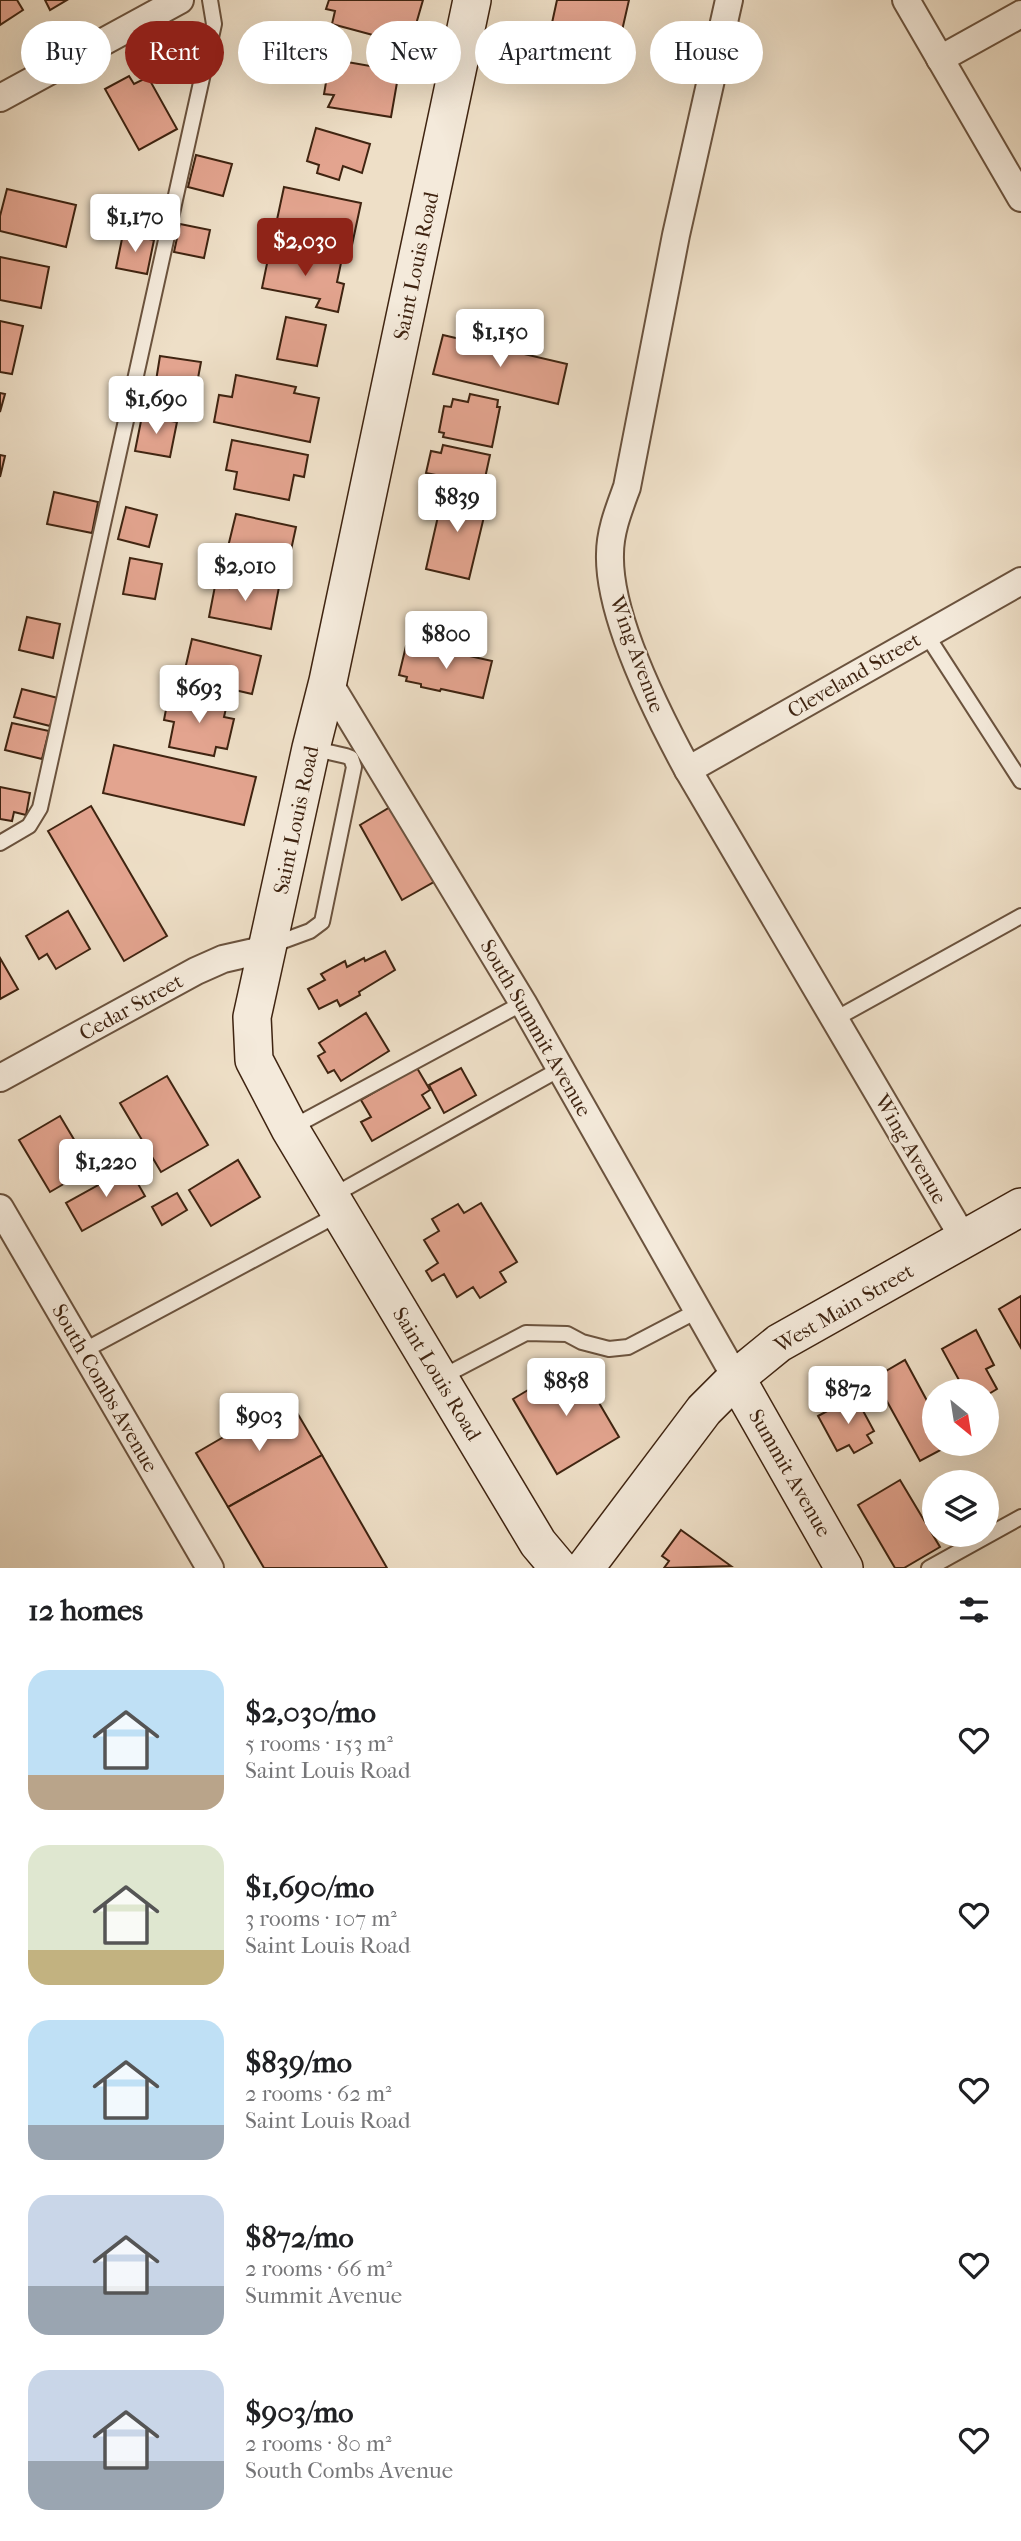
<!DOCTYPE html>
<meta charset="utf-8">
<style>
:root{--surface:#fff;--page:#f2f2f2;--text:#202124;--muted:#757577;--accent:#8f2418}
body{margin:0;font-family:"IM FELL French Canon",serif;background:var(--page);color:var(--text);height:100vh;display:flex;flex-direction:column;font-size:26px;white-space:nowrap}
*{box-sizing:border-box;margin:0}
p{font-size:23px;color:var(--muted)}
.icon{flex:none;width:38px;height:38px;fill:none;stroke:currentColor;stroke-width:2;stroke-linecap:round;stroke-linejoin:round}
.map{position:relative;height:1568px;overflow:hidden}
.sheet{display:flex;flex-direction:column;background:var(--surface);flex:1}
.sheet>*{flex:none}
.banner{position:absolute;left:21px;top:21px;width:980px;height:63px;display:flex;gap:14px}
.needle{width:46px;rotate:150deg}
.tools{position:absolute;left:922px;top:1379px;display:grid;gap:14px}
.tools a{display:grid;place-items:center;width:77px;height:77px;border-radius:50%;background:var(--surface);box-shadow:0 7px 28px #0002;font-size:35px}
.price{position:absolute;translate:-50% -60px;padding:0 16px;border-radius:7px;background:#fff;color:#222;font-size:23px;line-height:46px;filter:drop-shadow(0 2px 4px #0008)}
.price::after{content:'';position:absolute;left:50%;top:42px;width:21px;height:16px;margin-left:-10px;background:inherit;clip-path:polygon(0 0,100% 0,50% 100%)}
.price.on{background:var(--accent);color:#fff}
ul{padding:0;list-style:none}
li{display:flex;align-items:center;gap:21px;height:175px;padding:0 28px}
li span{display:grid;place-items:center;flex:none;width:196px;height:140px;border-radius:21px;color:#555}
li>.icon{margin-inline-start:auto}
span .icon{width:84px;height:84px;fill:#fffc;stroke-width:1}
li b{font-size:30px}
h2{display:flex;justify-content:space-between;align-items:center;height:84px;padding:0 28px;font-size:30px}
.pill{padding:0 24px;border-radius:32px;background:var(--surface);box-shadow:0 7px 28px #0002;font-size:24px;line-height:63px}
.pill.on{background:var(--accent);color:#fff}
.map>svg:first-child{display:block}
.building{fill:#e3a48f;stroke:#3f2411;stroke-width:2}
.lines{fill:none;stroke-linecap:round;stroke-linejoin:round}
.lane-casing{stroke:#6b533e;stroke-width:18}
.street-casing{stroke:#6b533e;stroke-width:30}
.secondary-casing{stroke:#3f2411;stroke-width:40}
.lane{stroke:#f4eadb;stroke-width:14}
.street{stroke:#f4eadb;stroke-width:26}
.secondary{stroke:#f4eadb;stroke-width:37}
.labels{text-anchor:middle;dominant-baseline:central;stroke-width:5;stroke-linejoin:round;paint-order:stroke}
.street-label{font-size:21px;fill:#3f2411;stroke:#f4eadb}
</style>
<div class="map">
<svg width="1021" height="1568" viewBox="0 0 1021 1568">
<rect width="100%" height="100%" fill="#eedfc7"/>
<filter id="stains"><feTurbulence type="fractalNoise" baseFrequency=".00286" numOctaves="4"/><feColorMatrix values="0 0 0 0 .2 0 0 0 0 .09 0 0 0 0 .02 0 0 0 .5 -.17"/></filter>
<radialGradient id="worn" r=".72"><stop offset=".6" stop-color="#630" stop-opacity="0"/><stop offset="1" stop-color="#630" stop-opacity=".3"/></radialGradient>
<!-- building -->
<g class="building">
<path d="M 0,0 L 17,0 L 23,10 L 0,25 Z"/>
<path d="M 45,0 L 67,0 L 50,10 Z"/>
<path d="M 329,0 L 423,0 L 410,45 L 332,24 L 335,11 L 326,9 Z"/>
<path d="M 557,0 L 629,0 L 613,70 L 545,55 Z"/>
<path d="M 330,59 L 399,71 L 391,117 L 328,107 L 334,95 L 324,94 Z"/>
<path d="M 129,76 L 134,84 L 148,77 L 177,129 L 139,150 L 105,89 Z"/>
<path d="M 316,128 L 370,144 L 362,173 L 343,166 L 339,180 L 317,173 L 319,165 L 307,161 Z"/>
<path d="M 196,155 L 232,164 L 223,196 L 188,187 Z"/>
<path d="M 284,187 L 361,203 L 352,245 L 275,229 Z"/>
<path d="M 7,189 L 76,205 L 66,247 L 0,231 L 0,216 Z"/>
<path d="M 180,224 L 210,230 L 204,258 L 174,252 Z"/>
<path d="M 123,234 L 154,240 L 147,274 L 116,268 Z"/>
<path d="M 270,249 L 341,263 L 337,282 L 344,284 L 338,312 L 316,307 L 320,299 L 262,288 Z"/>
<path d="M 0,257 L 49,267 L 41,308 L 0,300 Z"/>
<path d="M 286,317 L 326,325 L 317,366 L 277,359 Z"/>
<path d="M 0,321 L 23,326 L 12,374 L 0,372 Z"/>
<path d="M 443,335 L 567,364 L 558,404 L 433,374 Z"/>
<path d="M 160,356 L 201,362 L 195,394 L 155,387 Z"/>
<path d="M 236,375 L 296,387 L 294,393 L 319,398 L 310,442 L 214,422 L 219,395 L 232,397 Z"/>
<path d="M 0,393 L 5,394 L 0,412 Z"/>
<path d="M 470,394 L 498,400 L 497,407 L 500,407 L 492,447 L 443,437 L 444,433 L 439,432 L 444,406 L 451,407 L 453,399 L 468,402 Z"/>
<path d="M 142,416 L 177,422 L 170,457 L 135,451 Z"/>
<path d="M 232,440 L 308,455 L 304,477 L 294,475 L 289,500 L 234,489 L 237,472 L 226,470 Z"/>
<path d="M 443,445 L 490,455 L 482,492 L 434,482 L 436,475 L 426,473 L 431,451 L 441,453 Z"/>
<path d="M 0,455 L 5,456 L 0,477 Z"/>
<path d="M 444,490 L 488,500 L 469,579 L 426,569 Z"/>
<path d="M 54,492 L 98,502 L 92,533 L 47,524 Z"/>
<path d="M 126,507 L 157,515 L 149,547 L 118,539 Z"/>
<path d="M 236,514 L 296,527 L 288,564 L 227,551 Z"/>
<path d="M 130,558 L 162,564 L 155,599 L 123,594 Z"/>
<path d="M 230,578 L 279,587 L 271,629 L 209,617 L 215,586 L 229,588 Z"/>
<path d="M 27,617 L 60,624 L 53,658 L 19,650 Z"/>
<path d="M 192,639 L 261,656 L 252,694 L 183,678 Z"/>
<path d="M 416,644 L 492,661 L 483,698 L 441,689 L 440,691 L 421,687 L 421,684 L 406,681 L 407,677 L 399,675 L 406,646 L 415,648 Z"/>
<path d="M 22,689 L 58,698 L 50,726 L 14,717 Z"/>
<path d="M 181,694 L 227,704 L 224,717 L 234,719 L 227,749 L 216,747 L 214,756 L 169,747 L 174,722 L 164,720 L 168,699 L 179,702 Z"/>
<path d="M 12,723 L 49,731 L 42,759 L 5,750 Z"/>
<path d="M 114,745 L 256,777 L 244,825 L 103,793 Z"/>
<path d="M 0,787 L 30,793 L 26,815 L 14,812 L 12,821 L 0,819 Z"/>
<path d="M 397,803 L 439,879 L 402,900 L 360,825 Z"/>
<path d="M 91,806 L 167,936 L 124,961 L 48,831 Z"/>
<path d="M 68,911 L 90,949 L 56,969 L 47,954 L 39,959 L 26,936 Z"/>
<path d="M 385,951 L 395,970 L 359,992 L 360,995 L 340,1006 L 337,1000 L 319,1009 L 308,989 L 325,980 L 321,974 L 345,961 L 347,967 L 364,958 L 365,961 Z"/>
<path d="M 0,958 L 18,989 L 0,999 Z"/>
<path d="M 366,1013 L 389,1051 L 341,1081 L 334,1070 L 328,1073 L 318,1056 L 325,1052 L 319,1043 Z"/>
<path d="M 417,1068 L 430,1090 L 422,1095 L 430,1108 L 372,1141 L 361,1122 L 371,1117 L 361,1100 Z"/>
<path d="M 461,1068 L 476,1095 L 444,1113 L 429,1085 Z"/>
<path d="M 167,1076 L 208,1145 L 161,1172 L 120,1103 Z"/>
<path d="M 60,1116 L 91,1168 L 50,1192 L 19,1140 Z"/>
<path d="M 238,1160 L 260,1197 L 211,1226 L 189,1190 Z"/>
<path d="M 129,1168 L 145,1196 L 82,1231 L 66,1203 Z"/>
<path d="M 177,1193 L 187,1210 L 162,1225 L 152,1207 Z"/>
<path d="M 481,1203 L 517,1262 L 500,1272 L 506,1282 L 480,1298 L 473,1287 L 457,1297 L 444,1274 L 432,1281 L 426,1271 L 438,1263 L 424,1240 L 439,1231 L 432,1219 L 458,1204 L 464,1213 Z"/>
<path d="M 1021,1296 L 1021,1348 L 999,1309 Z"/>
<path d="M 976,1330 L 994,1365 L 986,1369 L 997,1389 L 987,1395 L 987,1391 L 965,1391 L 942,1349 Z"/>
<path d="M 905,1360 L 932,1410 L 929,1411 L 934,1417 L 934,1444 L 950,1445 L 920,1461 L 874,1378 Z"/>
<path d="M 575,1362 L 619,1437 L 557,1474 L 513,1399 Z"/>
<path d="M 855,1396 L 874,1431 L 867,1435 L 872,1443 L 854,1453 L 849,1445 L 837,1451 L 818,1416 Z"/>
<path d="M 289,1399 L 322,1455 L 228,1507 L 196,1453 Z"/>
<path d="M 322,1455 L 387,1568 L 264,1568 L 228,1507 Z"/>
<path d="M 900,1480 L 940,1547 L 904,1568 L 895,1568 L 858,1505 Z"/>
<path d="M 681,1530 L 731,1566 L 664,1568 L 669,1561 L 662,1556 Z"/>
</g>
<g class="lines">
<!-- lane casing -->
<g class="lane-casing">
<g id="lane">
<path d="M 926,634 L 1021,781"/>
<path d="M 0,843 L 29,826 L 40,808 L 214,24 L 210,0"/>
<path d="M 272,945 L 310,931 L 322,922 L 354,767 L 351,758 L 346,756 L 311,748"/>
<path d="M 835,1019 L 1021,916"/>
<path d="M 291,1128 L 523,1003"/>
<path d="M 332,1196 L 560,1069"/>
<path d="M 83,1351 L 339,1214"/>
<path d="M 440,1378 L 526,1333 L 567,1334 L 582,1342 L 609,1349 L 628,1347 L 697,1311"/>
<path d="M 929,1568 L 1021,1517"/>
</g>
</g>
<!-- street casing -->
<g class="street-casing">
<g id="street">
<path d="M 729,0 L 676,235 L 627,487 C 619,509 610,531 610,554 C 608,617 658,715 688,770 L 964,1239"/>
<path d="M 906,0 L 1021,198"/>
<path d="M 940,59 L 1021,14"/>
<path d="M 0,98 L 180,0"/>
<path d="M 328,681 L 523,1003 L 736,1378"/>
<path d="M 688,770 L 1021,581"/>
<path d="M 0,1078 L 196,971 L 223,959 L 267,949"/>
<path d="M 0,1208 L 210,1568"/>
</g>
</g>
<!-- secondary casing -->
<g class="secondary-casing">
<g id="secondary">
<path d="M 472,0 L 328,681 L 311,748 L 252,1017 L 254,1060 L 290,1129 L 538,1543 L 559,1568"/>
<path d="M 736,1378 L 844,1568"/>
<path d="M 585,1568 L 704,1410 L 736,1378 L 779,1343 L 1021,1207"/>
</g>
</g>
<!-- lane -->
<use href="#lane" class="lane"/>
<!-- street -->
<use href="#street" class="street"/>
<!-- secondary -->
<use href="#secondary" class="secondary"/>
</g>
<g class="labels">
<!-- street labels -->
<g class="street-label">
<text transform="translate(416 266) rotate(-78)">Saint Louis Road</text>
<text transform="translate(637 654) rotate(70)">Wing Avenue</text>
<text transform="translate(854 675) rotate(-30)">Cleveland Street</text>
<text transform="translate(296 820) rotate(-78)">Saint Louis Road</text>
<text transform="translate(131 1007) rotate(-29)">Cedar Street</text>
<text transform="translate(536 1028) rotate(60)">South Summit Avenue</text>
<text transform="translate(911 1149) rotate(60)">Wing Avenue</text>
<text transform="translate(844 1308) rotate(-30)">West Main Street</text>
<text transform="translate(437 1374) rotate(59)">Saint Louis Road</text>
<text transform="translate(105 1388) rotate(60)">South Combs Avenue</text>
<text transform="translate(790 1473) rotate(60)">Summit Avenue</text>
</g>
</g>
<rect width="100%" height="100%" filter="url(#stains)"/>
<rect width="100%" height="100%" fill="url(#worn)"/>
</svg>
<div class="tools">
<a><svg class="needle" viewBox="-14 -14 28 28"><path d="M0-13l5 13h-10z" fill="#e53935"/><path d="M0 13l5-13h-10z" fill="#757577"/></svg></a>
<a><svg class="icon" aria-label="layers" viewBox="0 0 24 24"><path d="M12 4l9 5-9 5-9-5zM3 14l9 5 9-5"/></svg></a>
</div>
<b class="price" style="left:135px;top:254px">$1,170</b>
<b class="price on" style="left:305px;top:278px">$2,030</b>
<b class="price" style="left:500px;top:369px">$1,150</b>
<b class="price" style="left:156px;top:436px">$1,690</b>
<b class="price" style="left:457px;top:534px">$839</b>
<b class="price" style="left:245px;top:603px">$2,010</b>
<b class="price" style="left:446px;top:671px">$800</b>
<b class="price" style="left:199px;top:725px">$693</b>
<b class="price" style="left:106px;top:1199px">$1,220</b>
<b class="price" style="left:566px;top:1418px">$858</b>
<b class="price" style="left:848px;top:1426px">$872</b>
<b class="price" style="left:259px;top:1453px">$903</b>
<div class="banner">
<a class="pill">Buy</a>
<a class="pill on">Rent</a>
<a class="pill">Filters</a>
<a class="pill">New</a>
<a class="pill">Apartment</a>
<a class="pill">House</a>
</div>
</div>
<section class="sheet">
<h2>12 homes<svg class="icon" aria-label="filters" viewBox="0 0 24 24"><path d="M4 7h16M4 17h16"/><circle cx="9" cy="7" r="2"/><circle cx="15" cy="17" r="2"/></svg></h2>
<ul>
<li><span style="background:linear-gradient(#bfe0f5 75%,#b9a48a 0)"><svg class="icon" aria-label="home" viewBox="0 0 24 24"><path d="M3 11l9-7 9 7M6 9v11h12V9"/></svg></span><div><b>$2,030/mo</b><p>5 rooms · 153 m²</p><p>Saint Louis Road</p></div><svg class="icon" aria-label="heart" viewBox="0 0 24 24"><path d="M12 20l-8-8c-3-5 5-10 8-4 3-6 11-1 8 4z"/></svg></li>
<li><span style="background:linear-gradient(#dfe7d0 75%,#c2b280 0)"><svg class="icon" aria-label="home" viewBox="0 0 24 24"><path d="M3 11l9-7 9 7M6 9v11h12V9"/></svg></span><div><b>$1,690/mo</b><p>3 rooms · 107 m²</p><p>Saint Louis Road</p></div><svg class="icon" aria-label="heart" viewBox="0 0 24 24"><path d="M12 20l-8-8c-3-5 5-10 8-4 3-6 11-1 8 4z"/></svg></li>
<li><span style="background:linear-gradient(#bfe0f5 75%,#9aa5b1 0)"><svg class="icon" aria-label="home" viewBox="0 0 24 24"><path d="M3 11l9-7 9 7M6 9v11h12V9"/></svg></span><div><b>$839/mo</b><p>2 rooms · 62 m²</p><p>Saint Louis Road</p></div><svg class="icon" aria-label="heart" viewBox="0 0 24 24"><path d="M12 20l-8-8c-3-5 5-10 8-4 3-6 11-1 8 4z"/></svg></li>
<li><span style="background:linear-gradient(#c9d6e8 65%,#9aa5b1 0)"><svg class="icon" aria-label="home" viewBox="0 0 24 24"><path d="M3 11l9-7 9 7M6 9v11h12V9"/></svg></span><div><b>$872/mo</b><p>2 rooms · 66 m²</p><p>Summit Avenue</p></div><svg class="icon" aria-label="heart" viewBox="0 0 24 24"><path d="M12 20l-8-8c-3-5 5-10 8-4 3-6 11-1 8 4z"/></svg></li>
<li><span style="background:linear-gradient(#c9d6e8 65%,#9aa5b1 0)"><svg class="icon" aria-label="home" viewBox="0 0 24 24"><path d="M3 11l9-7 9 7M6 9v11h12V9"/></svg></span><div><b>$903/mo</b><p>2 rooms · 80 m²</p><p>South Combs Avenue</p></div><svg class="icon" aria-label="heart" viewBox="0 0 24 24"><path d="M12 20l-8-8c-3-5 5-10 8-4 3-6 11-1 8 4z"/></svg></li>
</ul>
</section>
